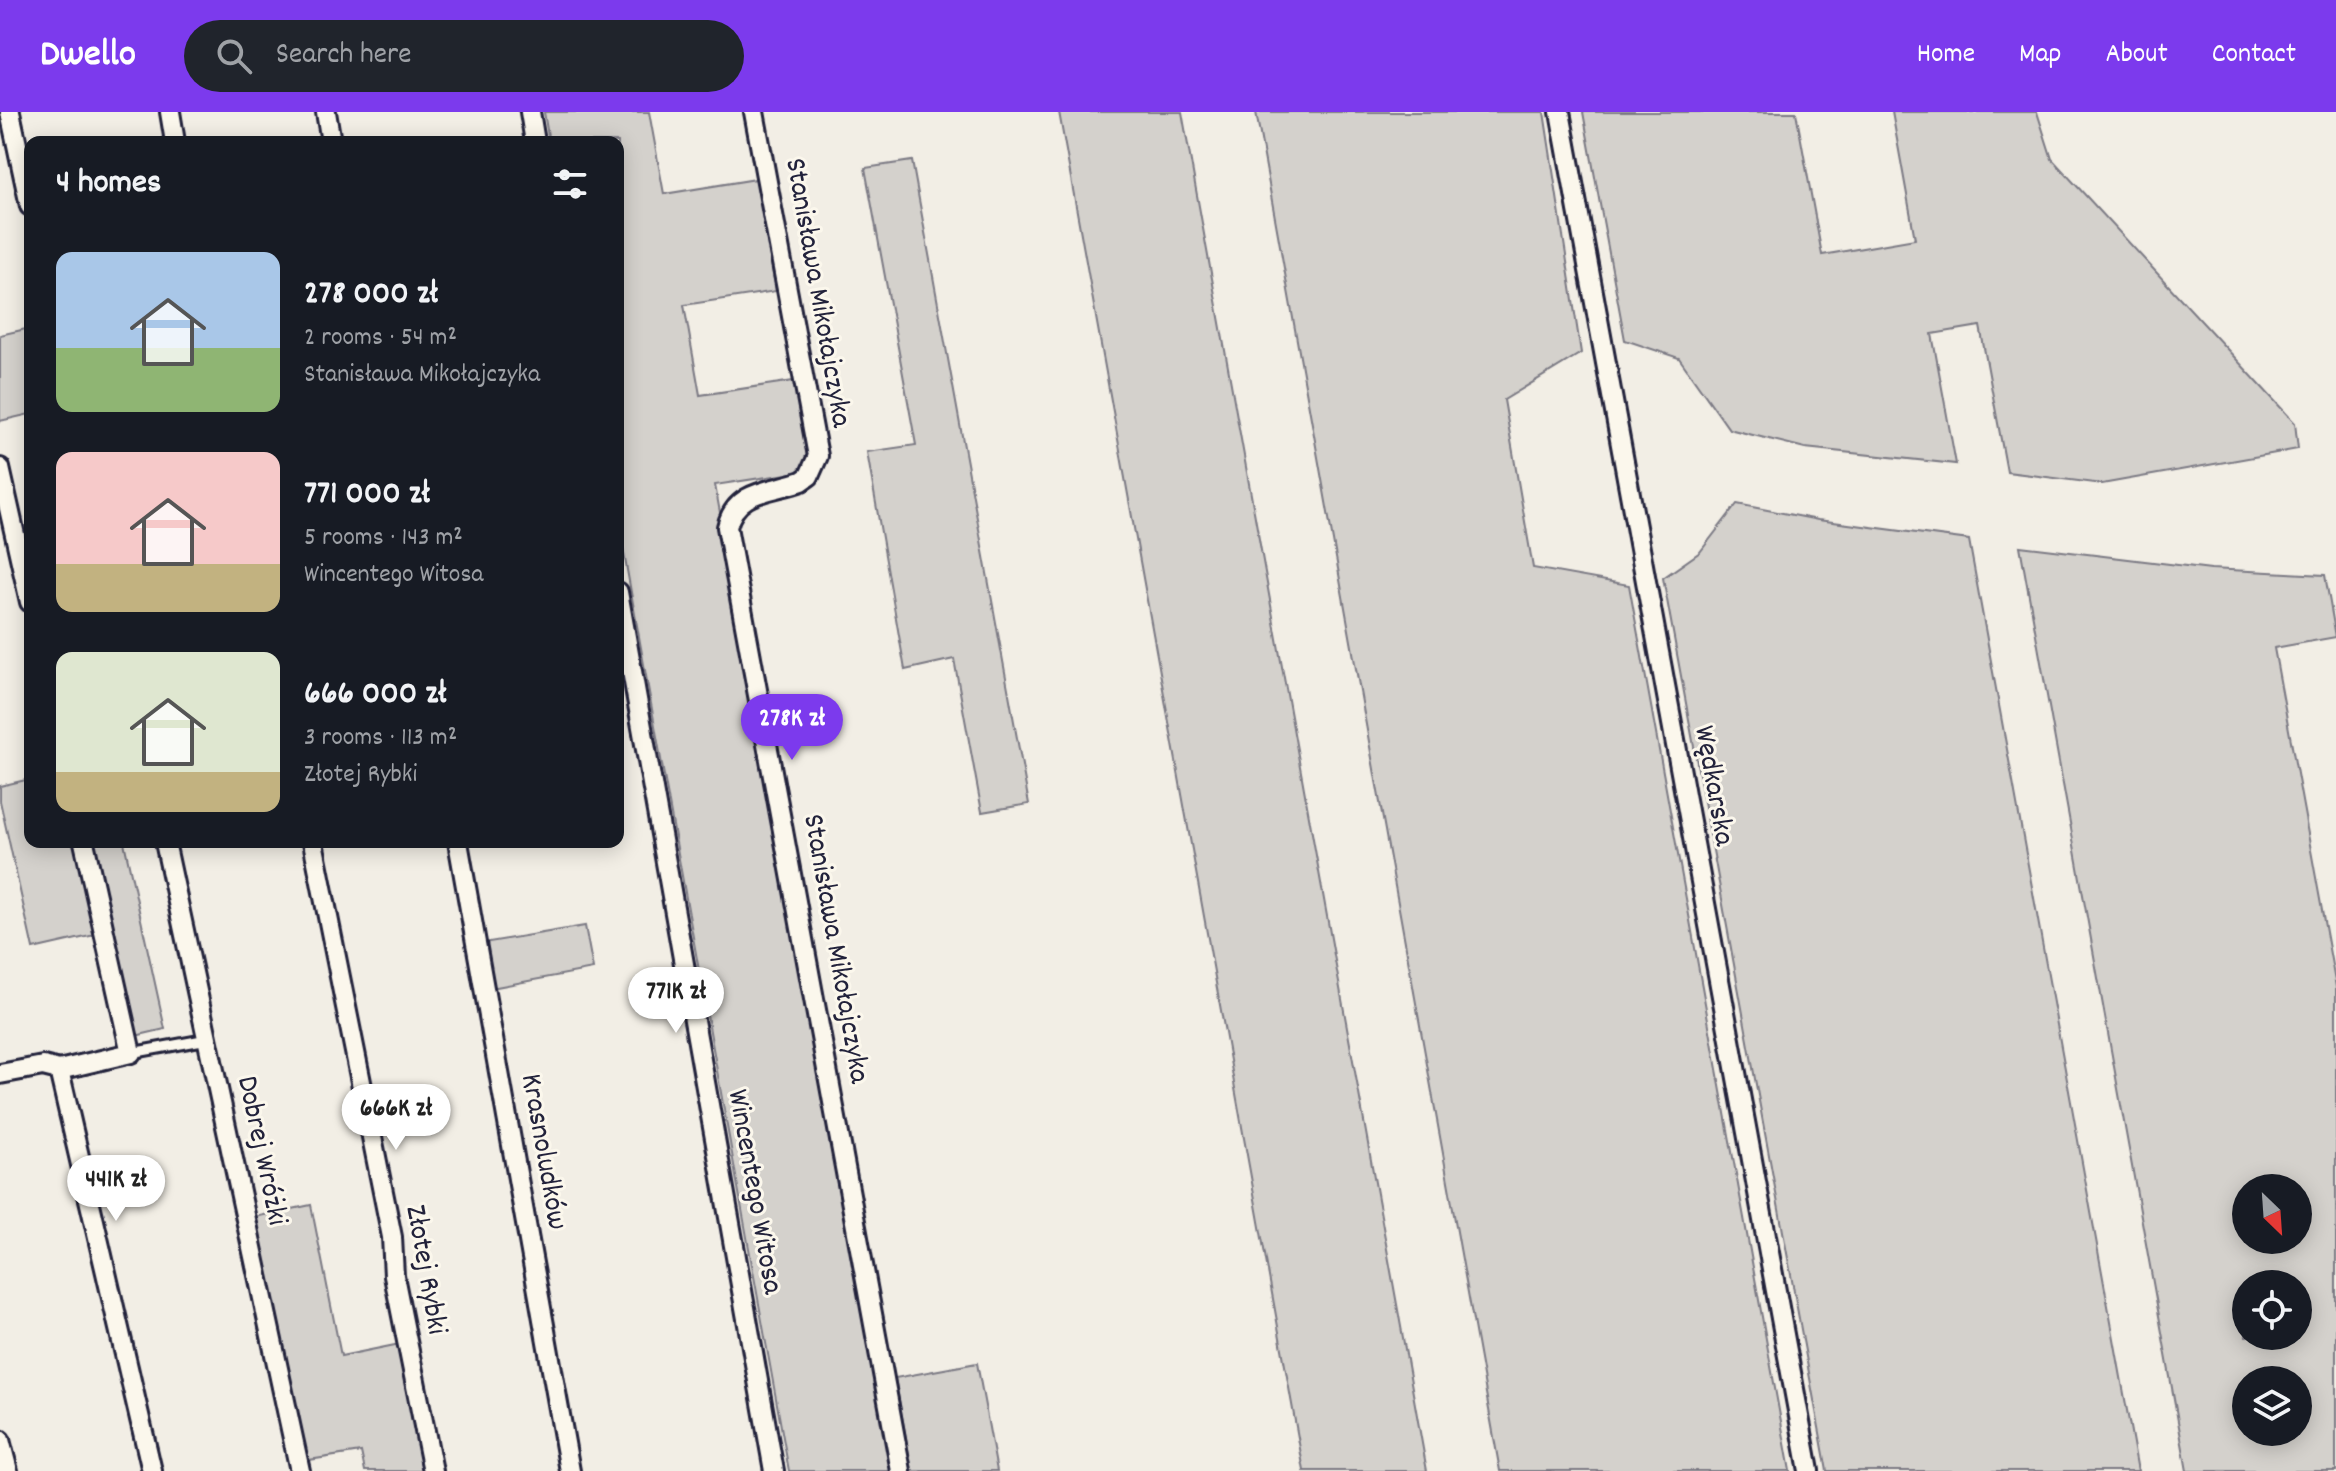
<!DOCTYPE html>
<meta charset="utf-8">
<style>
:root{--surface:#171b24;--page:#20242c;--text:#f1f3f6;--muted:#9ea1a6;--accent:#7c3aed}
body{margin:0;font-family:Dekko,sans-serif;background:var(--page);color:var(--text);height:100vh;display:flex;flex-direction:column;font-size:30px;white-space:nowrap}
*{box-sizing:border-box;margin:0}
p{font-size:26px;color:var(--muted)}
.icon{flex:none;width:44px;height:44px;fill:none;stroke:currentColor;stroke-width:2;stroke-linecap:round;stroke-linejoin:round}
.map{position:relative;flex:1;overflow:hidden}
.drawer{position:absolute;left:24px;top:24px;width:600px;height:712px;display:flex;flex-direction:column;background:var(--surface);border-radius:16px;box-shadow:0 4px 20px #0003}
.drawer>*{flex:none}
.needle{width:52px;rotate:155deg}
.fabs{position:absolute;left:2232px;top:1062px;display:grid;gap:16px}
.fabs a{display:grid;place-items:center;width:80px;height:80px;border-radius:50%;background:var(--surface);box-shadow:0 4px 20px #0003;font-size:40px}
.price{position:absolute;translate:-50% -68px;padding:0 18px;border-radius:28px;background:#fff;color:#222;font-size:26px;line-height:52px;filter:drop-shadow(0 2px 4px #0008)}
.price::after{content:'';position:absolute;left:50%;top:48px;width:24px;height:18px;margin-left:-12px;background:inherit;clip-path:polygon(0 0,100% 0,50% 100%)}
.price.on{background:var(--accent);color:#fff}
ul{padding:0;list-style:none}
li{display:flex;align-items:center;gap:24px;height:200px;padding:0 32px}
li span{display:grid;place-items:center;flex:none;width:224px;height:160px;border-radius:16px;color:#555}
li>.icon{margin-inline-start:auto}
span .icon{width:96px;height:96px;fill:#fffc;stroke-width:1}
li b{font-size:34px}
h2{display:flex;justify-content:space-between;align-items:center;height:96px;padding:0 32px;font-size:34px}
header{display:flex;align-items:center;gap:48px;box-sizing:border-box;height:112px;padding:0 40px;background:var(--accent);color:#fff}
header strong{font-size:38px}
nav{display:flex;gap:44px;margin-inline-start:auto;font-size:28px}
.search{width:560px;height:72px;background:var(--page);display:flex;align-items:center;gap:20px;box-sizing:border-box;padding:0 28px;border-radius:44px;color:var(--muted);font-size:30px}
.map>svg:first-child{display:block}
.green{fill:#d4d1cc;stroke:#7b7a84;stroke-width:2;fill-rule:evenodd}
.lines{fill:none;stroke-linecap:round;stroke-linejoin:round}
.lane-casing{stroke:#22223b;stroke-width:15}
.street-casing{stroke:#22223b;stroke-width:24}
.lane{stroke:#fbf7ec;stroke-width:9}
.street{stroke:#fbf7ec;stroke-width:18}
.labels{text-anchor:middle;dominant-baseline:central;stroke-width:6;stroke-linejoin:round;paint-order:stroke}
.street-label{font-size:30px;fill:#22223b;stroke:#fbf7ec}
</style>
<header>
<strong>Dwello</strong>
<div class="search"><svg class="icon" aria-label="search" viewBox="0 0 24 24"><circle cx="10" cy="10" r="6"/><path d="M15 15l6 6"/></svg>Search here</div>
<nav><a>Home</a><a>Map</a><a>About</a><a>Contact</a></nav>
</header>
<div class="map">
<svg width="2336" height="1359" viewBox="0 0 2336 1359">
<rect width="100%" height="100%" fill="#f2eee5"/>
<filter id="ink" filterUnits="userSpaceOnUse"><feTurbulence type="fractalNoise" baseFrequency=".0125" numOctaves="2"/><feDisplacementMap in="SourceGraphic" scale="16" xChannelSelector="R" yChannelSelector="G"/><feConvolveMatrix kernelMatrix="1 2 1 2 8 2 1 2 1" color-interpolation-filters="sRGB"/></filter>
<g filter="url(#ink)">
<!-- green -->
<g class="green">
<path d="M 544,0 L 649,0 L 664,82 L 756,67 L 776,179 L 684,193 L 700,283 L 794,269 L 808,350 L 800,360 L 715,373 L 894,1359 L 789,1359 L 618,408 L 618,30 L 549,30 Z"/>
<path d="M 1059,0 L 1182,0 L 1427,1359 L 1304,1359 Z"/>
<path d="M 1256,0 L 1544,0 L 1581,241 L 1504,288 L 1533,456 L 1629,473 L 1790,1359 L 1500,1359 Z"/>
<path d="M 1583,0 L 1796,0 L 1822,143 L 1915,127 L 1892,0 L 2037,0 L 2052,47 L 2295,311 L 2298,337 L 2102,372 L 2007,360 L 1980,214 L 1932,222 L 1956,352 L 1805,336 L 1729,317 L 1679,246 L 1625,228 Z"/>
<path d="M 912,49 L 1029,692 L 982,700 L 954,547 L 905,558 L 867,340 L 916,333 L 865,56 Z"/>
<path d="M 30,216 L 30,302 L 0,309 L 0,223 Z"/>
<path d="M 1737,392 L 1818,408 L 1969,428 L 2138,1359 L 1827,1359 L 1663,466 L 1700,440 Z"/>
<path d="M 2020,434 L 2211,457 L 2325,463 L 2336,525 L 2274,536 L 2336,875 L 2336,1359 L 2187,1359 ZM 2298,1076 L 2298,1128 L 2246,1128 L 2246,1076 ZM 2246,1172 L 2298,1172 L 2298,1224 L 2246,1224 ZM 2246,1268 L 2298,1268 L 2298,1320 L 2246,1320 Z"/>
<path d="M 30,667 L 30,730 L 79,730 L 99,822 L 33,837 L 0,689 L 0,674 Z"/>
<path d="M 91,730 L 124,730 L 165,917 L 135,924 Z"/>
<path d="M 585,814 L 593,857 L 491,876 L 483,831 Z"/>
<path d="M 311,1093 L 341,1244 L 400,1232 L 424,1359 L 365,1359 L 361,1340 L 302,1349 L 250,1106 Z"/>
<path d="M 977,1251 L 997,1359 L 912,1359 L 895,1266 Z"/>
</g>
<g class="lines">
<!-- lane casing -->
<g class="lane-casing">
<path id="lane" d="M 131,941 L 208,927"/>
</g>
<!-- street casing -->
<g class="street-casing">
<g id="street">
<path d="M 10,0 L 30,94"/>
<path d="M 170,0 L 175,30"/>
<path d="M 326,0 L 331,30"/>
<path d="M 530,0 L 535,30"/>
<path d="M 754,0 L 818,344 L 809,364 L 802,369 C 772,380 736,377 727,415 L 901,1359"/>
<path d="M 1560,0 L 1809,1359"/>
<path d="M 0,356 L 30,490"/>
<path d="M 618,480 L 774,1359"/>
<path d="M 165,730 L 300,1359"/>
<path d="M 313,730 L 392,1125 L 394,1164 L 433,1359"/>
<path d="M 458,730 L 570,1359"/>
<path d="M 59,958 L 131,941 L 84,730"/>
<path d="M 0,962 L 43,954 L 59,958 L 152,1359"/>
<path d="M 0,1328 L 8,1359"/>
</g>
</g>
<!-- lane -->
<use href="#lane" class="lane"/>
<!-- street -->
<use href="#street" class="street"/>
</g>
</g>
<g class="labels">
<!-- street labels -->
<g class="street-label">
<text transform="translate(816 181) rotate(80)">Stanisława Mikołajczyka</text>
<text transform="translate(1712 674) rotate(80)">Wędkarska</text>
<text transform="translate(834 837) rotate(80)">Stanisława Mikołajczyka</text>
<text transform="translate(260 1039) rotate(78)">Dobrej Wróżki</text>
<text transform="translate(542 1040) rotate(80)">Krasnoludków</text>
<text transform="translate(753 1080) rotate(80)">Wincentego Witosa</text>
<text transform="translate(424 1158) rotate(80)">Złotej Rybki</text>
</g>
</g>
</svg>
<div class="fabs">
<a><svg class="needle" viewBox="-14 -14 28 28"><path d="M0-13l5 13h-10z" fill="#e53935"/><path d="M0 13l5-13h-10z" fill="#9ea1a6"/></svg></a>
<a><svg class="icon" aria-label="locate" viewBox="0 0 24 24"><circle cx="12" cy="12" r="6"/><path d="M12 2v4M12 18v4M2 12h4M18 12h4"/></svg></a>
<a><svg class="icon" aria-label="layers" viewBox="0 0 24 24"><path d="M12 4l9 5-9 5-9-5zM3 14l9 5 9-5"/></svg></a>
</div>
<b class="price on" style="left:792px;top:650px">278K zł</b>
<b class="price" style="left:676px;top:923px">771K zł</b>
<b class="price" style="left:396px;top:1040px">666K zł</b>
<b class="price" style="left:116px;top:1111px">441K zł</b>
<section class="drawer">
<h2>4 homes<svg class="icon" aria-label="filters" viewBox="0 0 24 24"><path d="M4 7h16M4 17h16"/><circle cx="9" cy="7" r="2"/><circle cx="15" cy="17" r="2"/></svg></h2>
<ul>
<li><span style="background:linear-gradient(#a9c7e8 60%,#8fb573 0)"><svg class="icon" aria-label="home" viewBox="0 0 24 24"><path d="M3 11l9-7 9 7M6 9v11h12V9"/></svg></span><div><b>278 000 zł</b><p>2 rooms · 54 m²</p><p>Stanisława Mikołajczyka</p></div></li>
<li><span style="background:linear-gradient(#f6c9c9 70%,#c2b280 0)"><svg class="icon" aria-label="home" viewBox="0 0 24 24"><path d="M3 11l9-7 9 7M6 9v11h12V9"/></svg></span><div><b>771 000 zł</b><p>5 rooms · 143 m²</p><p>Wincentego Witosa</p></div></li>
<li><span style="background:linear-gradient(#dfe7d0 75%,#c2b280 0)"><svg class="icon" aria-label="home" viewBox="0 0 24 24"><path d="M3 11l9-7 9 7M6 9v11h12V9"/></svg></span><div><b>666 000 zł</b><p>3 rooms · 113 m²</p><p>Złotej Rybki</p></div></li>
</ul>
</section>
</div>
